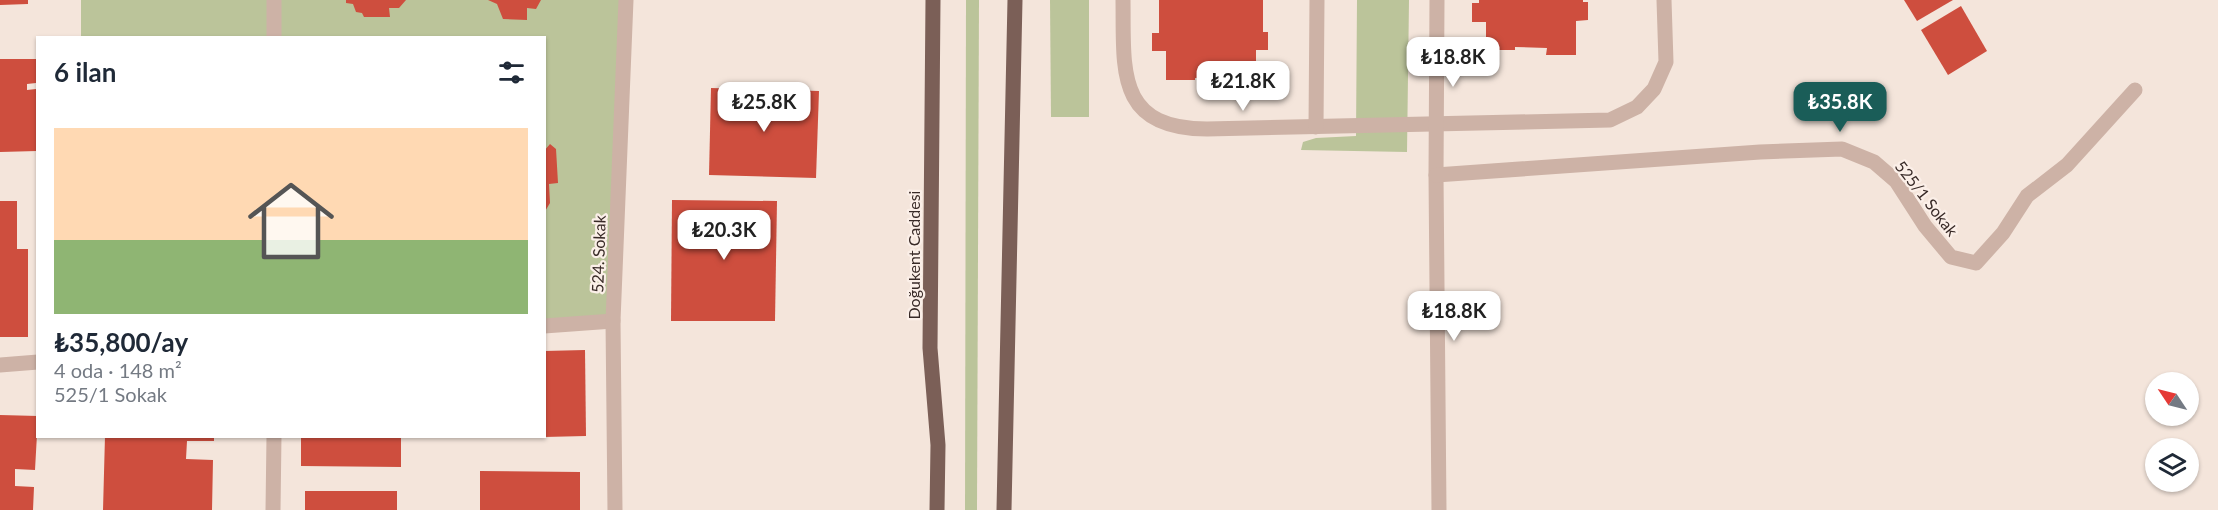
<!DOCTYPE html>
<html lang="tr">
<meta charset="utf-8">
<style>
:root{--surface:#fff;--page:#f6f6f7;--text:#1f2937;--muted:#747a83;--line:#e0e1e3;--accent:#1a5d58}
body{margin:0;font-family:Lato,sans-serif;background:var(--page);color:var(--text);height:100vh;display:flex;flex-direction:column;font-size:22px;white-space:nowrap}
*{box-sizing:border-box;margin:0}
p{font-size:20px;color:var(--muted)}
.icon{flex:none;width:33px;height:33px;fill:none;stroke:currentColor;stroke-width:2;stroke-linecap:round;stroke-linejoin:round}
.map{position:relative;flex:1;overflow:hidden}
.side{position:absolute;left:36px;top:36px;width:510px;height:402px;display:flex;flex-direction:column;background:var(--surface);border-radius:0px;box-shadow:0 2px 4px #0004}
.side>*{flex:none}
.needle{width:39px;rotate:305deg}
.controls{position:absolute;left:2145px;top:372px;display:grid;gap:12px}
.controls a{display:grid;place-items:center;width:54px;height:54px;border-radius:50%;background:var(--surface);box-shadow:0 2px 4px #0004;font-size:30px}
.price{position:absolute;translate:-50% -51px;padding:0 14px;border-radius:12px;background:#fff;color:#222;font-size:20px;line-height:39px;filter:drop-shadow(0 2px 3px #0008)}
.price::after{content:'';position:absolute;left:50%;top:36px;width:18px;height:14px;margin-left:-9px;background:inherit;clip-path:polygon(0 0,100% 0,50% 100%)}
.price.current{background:var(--accent);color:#fff}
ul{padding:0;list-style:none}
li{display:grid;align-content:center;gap:12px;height:318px;padding:0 18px}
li+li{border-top:2px solid var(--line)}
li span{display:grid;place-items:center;height:186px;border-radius:0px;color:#555}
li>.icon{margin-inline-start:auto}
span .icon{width:108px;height:108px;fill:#fffc;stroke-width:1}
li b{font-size:26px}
h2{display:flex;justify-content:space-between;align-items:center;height:72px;padding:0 18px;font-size:26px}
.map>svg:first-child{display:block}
.green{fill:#bbc49a}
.building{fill:#ce4e3e}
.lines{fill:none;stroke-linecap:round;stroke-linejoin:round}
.minor{stroke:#cdb2a6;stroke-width:15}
.major{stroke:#7b5f57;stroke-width:15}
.labels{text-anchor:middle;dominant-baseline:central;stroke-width:4.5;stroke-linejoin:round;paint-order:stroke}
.street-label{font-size:16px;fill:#382a27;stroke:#fbefe8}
</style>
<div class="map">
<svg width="2218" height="510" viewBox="0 0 2218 510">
<rect width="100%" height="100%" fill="#f4e5db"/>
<!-- green -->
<g class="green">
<path d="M 81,0 L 626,0 L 613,321 L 545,326 L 544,38 L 81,37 Z"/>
<path d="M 966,0 L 979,0 L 977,510 L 965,510 Z"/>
<path d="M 1050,0 L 1089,0 L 1089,117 L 1051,117 Z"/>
<path d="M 1357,0 L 1409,0 L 1407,152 L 1301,150 L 1303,142 L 1316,138 L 1356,136 Z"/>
</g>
<!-- building -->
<g class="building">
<path d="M 0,0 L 28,0 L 28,4 L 0,5 Z"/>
<path d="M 346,0 L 406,0 L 399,8 L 389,8 L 390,17 L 364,17 L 362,13 L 356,12 L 353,4 L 346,3 Z"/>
<path d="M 488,0 L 541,0 L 536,9 L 527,8 L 527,20 L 503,19 L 497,4 Z"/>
<path d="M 1159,0 L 1263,0 L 1263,32 L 1268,32 L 1268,50 L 1256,50 L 1256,85 L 1227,85 L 1227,77 L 1195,78 L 1195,80 L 1166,80 L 1166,51 L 1152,51 L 1152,33 L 1159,33 Z"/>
<path d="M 1479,0 L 1583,0 L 1583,2 L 1588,2 L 1588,20 L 1576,21 L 1576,55 L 1546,55 L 1547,48 L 1515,47 L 1515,50 L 1486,50 L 1486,22 L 1472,22 L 1472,3 L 1479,3 Z"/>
<path d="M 1904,0 L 1953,0 L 1917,21 Z"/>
<path d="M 1961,6 L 1987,51 L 1948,75 L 1921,30 Z"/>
<path d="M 0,59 L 36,59 L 36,83 L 27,84 L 27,90 L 36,89 L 37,151 L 0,152 Z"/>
<path d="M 711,88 L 819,91 L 816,178 L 709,175 Z"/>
<path d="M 550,144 L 556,149 L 558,183 L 549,184 L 550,203 L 544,213 L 544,151 Z"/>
<path d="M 672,200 L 777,201 L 775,321 L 671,321 Z"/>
<path d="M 0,201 L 17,201 L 17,249 L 28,249 L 28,337 L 0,337 Z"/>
<path d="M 585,350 L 586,436 L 544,437 L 544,351 Z"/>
<path d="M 0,415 L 38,416 L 35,470 L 15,469 L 15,486 L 34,487 L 33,510 L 0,510 Z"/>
<path d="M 105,436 L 214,436 L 214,441 L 187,441 L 186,459 L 213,460 L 212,510 L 103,510 Z"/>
<path d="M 301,436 L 401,436 L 401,467 L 301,466 Z"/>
<path d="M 480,471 L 580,472 L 580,510 L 480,510 Z"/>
<rect x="305" y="491" width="92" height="19"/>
</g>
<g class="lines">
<!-- minor -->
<g class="minor">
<path d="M 274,0 L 274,38"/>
<path d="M 1123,0 C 1124,69 1115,129 1207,129 L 1610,120 L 1637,107 L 1654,89 L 1666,62 L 1664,0"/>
<path d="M 1437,0 L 1436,175 L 1439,510"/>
<path d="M 1316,127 L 1317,0"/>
<path d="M 1436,175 L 1760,152 L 1842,149 L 1874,162 L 1896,181 L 1925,226 L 1951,257 L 1976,263 L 2003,233 L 2027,196 L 2067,165 L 2135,90"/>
<path d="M 544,326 L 613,321"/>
<path d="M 0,365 L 38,362"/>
<path d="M 273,510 L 274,436"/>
<path d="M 615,510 L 613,321 L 626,0"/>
</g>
<!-- major -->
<g class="major">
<path d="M 933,0 L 930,348 L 938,445 L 937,510"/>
<path d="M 1004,510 L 1015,0"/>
</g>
</g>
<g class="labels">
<!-- street labels -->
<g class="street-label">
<text transform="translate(1927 198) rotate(52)">525/1 Sokak</text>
<text transform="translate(598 254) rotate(-88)">524. Sokak</text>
<text transform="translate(913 255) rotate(-90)">Doğukent Caddesi</text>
</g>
</g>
</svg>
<div class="controls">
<a><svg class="needle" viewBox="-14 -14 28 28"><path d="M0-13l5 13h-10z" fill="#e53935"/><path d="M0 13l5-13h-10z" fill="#747a83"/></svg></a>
<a><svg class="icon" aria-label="layers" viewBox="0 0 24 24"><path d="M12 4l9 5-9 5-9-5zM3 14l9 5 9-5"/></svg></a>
</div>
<b class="price" style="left:1453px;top:88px">₺18.8K</b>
<b class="price" style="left:1243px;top:112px">₺21.8K</b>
<b class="price" style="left:764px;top:133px">₺25.8K</b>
<b class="price current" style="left:1840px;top:133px">₺35.8K</b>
<b class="price" style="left:724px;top:261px">₺20.3K</b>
<b class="price" style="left:1454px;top:342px">₺18.8K</b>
<section class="side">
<h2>6 ilan<svg class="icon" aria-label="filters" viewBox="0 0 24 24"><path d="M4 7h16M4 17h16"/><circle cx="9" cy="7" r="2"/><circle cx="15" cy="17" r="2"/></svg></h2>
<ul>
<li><span style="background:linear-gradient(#ffd9b3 60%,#8fb573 0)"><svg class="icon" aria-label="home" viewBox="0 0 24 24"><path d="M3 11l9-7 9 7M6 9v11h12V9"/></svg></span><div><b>₺35,800/ay</b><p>4 oda · 148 m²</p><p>525/1 Sokak</p></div></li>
</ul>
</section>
</div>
